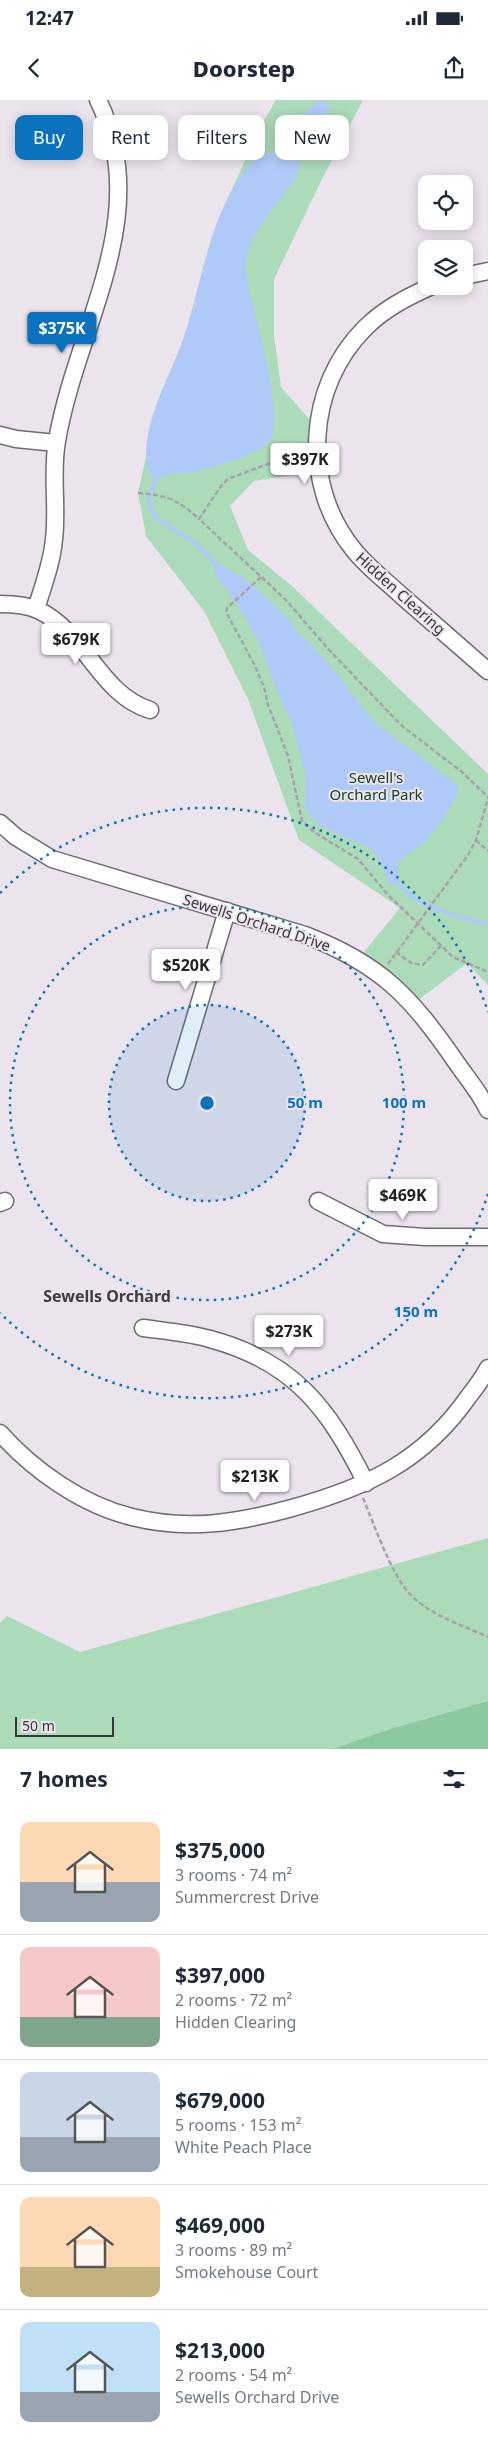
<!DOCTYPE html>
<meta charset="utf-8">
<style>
:root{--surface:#fff;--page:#f2f2f3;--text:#1f2937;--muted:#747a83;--line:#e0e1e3;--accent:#0b73be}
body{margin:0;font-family:"Noto Sans",sans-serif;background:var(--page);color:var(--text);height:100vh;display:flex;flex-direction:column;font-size:19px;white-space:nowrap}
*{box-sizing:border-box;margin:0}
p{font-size:16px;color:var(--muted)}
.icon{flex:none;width:28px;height:28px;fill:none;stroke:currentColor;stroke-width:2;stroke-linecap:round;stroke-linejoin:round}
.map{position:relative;height:1649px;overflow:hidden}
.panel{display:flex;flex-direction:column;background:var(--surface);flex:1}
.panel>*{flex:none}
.banner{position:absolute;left:15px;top:15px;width:459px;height:45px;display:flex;gap:10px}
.tools{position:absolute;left:418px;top:75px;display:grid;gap:10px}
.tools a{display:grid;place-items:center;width:55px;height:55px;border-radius:10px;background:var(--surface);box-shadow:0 2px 12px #0003;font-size:25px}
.scale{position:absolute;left:15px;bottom:12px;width:99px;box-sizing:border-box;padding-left:5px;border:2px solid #3a373a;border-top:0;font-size:14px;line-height:18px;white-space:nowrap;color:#3a373a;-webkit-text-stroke:4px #ebe4ed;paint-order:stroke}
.price{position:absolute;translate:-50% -42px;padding:0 11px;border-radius:5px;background:#fff;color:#222;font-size:16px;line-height:32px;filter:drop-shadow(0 1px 2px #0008)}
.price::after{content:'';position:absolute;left:50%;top:30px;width:15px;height:11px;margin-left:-8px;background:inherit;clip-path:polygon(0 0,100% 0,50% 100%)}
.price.on{background:var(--accent);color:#fff}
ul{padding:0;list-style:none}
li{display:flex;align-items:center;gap:15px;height:125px;padding:0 20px}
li+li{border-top:1px solid var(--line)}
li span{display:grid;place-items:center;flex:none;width:140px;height:100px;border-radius:10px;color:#555}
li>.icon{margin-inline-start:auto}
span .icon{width:60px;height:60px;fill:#fffc;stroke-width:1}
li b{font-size:21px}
h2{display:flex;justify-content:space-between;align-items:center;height:60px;padding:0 20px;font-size:21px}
.pill{padding:0 18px;border-radius:10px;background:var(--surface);box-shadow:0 2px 12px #0003;font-size:18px;line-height:45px}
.pill.on{background:var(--accent);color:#fff}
.status{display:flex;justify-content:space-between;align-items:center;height:35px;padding:0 25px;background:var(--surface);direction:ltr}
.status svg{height:14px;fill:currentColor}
header{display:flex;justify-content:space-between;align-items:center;height:65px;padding:0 20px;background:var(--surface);font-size:22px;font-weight:800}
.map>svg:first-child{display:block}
.green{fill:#acdbb9}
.forest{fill:#8cc99e}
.water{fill:#b0caf7}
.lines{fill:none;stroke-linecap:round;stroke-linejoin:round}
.stream{stroke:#b0caf7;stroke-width:4}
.minor-casing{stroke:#706a72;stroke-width:19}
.path{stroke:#a7a2a9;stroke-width:2.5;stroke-dasharray:5 2.5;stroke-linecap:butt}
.minor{stroke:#fff;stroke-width:16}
.ring{fill:none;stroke:#0b73be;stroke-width:2.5;stroke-dasharray:2.5 5}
.labels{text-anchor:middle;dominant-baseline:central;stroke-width:4;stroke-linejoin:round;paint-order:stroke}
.street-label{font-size:15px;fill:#3a373a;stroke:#ebe4ed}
.park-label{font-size:15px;fill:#144226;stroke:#ebe4ed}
.neighbourhood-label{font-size:16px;font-weight:bold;fill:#413b42;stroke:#ebe4ed}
.centre{fill:#0b73be;stroke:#ebe4ed;stroke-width:2.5}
.ring-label{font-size:15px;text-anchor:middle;font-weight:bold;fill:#0b73be;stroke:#ebe4ed;stroke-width:4;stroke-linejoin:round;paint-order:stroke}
</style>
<div class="status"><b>12:47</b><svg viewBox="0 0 49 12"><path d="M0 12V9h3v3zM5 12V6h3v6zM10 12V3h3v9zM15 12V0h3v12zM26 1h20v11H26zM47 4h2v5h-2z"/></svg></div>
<header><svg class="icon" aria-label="back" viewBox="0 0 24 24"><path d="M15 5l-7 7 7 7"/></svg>Doorstep<svg class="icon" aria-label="share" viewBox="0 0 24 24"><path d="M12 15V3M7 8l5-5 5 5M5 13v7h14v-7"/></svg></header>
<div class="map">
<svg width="488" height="1649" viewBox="0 0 488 1649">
<rect width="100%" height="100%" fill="#ebe4ed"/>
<!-- green -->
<g class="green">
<path d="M 276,0 L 363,0 L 321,81 L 274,179 L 274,236 L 281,287 L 317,328 L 318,371 L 254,381 L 230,406 L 248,450 L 292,486 L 488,674 L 488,885 L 467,863 L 413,904 L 358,859 L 400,808 L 299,740 L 248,599 L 204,511 L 146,436 L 138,393 L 155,315 L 184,237 L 224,107 L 260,27 Z"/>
<path d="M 488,1438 L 488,1601 L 393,1628 L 332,1649 L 0,1649 L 0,1523 L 7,1516 L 80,1552 Z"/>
</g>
<!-- forest -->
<path class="forest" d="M 488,1601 L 488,1649 L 332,1649 L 393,1628 Z"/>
<!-- water -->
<g class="water">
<path d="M 321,1 L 328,4 L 330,10 C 321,24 309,37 302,51 C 298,60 300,72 294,80 C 277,107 242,138 246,173 C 250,205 289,320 268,343 C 260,353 213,368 198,371 C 182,374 169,372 154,380 C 145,369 145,355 147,341 C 152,305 172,271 184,237 C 202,183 208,121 243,73 C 248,66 256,55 265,53 C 271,51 277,52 283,50 C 296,34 303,6 321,1 Z"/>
<path d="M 213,460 L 248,481 L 290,520 L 299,535 L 308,541 L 339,576 L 375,623 L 458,685 C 460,698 435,731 425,741 C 418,749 406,754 398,763 L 399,778 L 391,786 L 378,758 L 370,748 L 319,725 L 311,717 L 305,708 L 305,673 L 293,627 L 274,584 L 259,543 L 239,507 L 215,475 Z"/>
</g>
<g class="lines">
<!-- stream -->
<g class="stream">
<path d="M 156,377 L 149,398 L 150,407 L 155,417 L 196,444 L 215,463"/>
<path d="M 395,779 C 409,805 461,818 488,824"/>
</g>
<!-- minor casing -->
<g class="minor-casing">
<g id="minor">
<path d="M 464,176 L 488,171"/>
<path d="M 432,186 C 407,197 384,209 365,228 C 306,287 301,384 353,449 C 367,467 386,481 402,496 C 431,521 459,546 488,571"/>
<path d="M 0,335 L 16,339 L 56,343"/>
<path d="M 0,504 C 12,504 27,505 38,510 C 85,532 99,594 150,610"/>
<path d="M 36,509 C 43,486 52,463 54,439 C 58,407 51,373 57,341 C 76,227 155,116 98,0"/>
<path d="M 0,723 L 16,737 L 52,759 L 305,835 C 381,864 411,897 456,962 C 467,978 480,993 488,1010"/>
<path d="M 176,981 L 227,811"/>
<path d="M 318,1101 L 383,1134 L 425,1137 L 488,1137"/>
<path d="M 0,1103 L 5,1101"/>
<path d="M 143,1228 C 165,1231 189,1233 210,1239 C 295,1262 329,1309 366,1383"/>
<path d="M 0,1333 C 33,1370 82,1405 132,1417 C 188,1431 237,1423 292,1408 C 367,1387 423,1362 469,1296 C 476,1287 483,1278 488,1268"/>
</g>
</g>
<!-- path -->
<g class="path">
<path d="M 305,350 L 228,379 L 221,386 L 199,419 L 286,500 L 329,550 L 402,626 L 462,672 L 488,697"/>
<path d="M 138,393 C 167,395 177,399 199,419"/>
<path d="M 261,477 L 227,508 L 226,512 L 254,564 L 264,587 L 268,605 L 288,656 L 302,721 L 314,732 L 358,759 L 389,796 L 453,857 L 488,872"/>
<path d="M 476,740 L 488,751"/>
<path d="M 396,852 L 411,863 L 423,865 L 441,846"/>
<path d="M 388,864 L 468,755 L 476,740 L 488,698"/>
<path d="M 363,1398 C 374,1424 390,1471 408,1492 C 427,1514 462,1525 488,1537"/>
</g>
<!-- minor -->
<use href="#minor" class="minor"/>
</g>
<!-- distance rings -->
<circle cx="207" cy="1003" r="98" fill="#0b73be" fill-opacity=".12"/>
<g class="ring">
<circle cx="207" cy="1003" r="98"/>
<circle cx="207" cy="1003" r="197"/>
<path d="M488 1094A295 295 0 0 1 0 1213M0 793A295 295 0 0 1 488 912"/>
</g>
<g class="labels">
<!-- street labels -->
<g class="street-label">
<text transform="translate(401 493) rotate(42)">Hidden Clearing</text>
<text transform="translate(257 822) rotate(18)">Sewells Orchard Drive</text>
</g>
<!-- park labels -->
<g class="park-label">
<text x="376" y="677">Sewell's<tspan x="376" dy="17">Orchard Park</tspan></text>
</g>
<!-- neighbourhood labels -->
<g class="neighbourhood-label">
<text x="107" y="1196">Sewells Orchard</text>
</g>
</g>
<circle cx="207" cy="1003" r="8" class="centre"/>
<g class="ring-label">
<text x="305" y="1008">50 m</text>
<text x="404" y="1008">100 m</text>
<text x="416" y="1217">150 m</text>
</g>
</svg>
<div class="tools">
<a><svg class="icon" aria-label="locate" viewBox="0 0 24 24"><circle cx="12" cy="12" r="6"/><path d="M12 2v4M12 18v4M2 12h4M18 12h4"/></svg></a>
<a><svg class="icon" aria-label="layers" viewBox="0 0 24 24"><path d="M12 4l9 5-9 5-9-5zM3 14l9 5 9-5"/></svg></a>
</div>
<div class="scale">50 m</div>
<b class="price on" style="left:62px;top:254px">$375K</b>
<b class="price" style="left:305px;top:385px">$397K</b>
<b class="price" style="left:76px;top:565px">$679K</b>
<b class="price" style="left:186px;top:891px">$520K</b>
<b class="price" style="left:403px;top:1121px">$469K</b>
<b class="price" style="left:289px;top:1257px">$273K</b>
<b class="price" style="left:255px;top:1402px">$213K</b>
<div class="banner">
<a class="pill on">Buy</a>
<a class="pill">Rent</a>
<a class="pill">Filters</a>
<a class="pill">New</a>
</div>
</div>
<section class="panel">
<h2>7 homes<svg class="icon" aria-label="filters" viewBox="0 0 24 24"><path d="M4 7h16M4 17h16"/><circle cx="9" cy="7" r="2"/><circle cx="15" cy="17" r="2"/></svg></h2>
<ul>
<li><span style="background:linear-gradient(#ffd9b3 60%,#9aa5b1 0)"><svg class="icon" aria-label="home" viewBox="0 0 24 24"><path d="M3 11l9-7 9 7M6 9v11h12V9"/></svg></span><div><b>$375,000</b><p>3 rooms · 74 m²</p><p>Summercrest Drive</p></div></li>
<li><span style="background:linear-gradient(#f6c9c9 70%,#7fa58c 0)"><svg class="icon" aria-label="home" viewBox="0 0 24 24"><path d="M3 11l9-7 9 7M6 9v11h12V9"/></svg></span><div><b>$397,000</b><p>2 rooms · 72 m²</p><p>Hidden Clearing</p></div></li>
<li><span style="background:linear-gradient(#c9d6e8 65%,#9aa5b1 0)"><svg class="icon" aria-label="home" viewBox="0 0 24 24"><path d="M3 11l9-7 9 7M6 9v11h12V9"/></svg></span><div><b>$679,000</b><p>5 rooms · 153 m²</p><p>White Peach Place</p></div></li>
<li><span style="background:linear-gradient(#ffd9b3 70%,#c2b280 0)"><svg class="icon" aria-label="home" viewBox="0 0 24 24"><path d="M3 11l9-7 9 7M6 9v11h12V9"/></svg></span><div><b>$469,000</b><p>3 rooms · 89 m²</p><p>Smokehouse Court</p></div></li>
<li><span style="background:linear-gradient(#bfe0f5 70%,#9aa5b1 0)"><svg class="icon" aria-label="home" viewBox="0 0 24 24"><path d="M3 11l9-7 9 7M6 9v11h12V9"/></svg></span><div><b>$213,000</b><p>2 rooms · 54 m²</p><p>Sewells Orchard Drive</p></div></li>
</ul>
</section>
